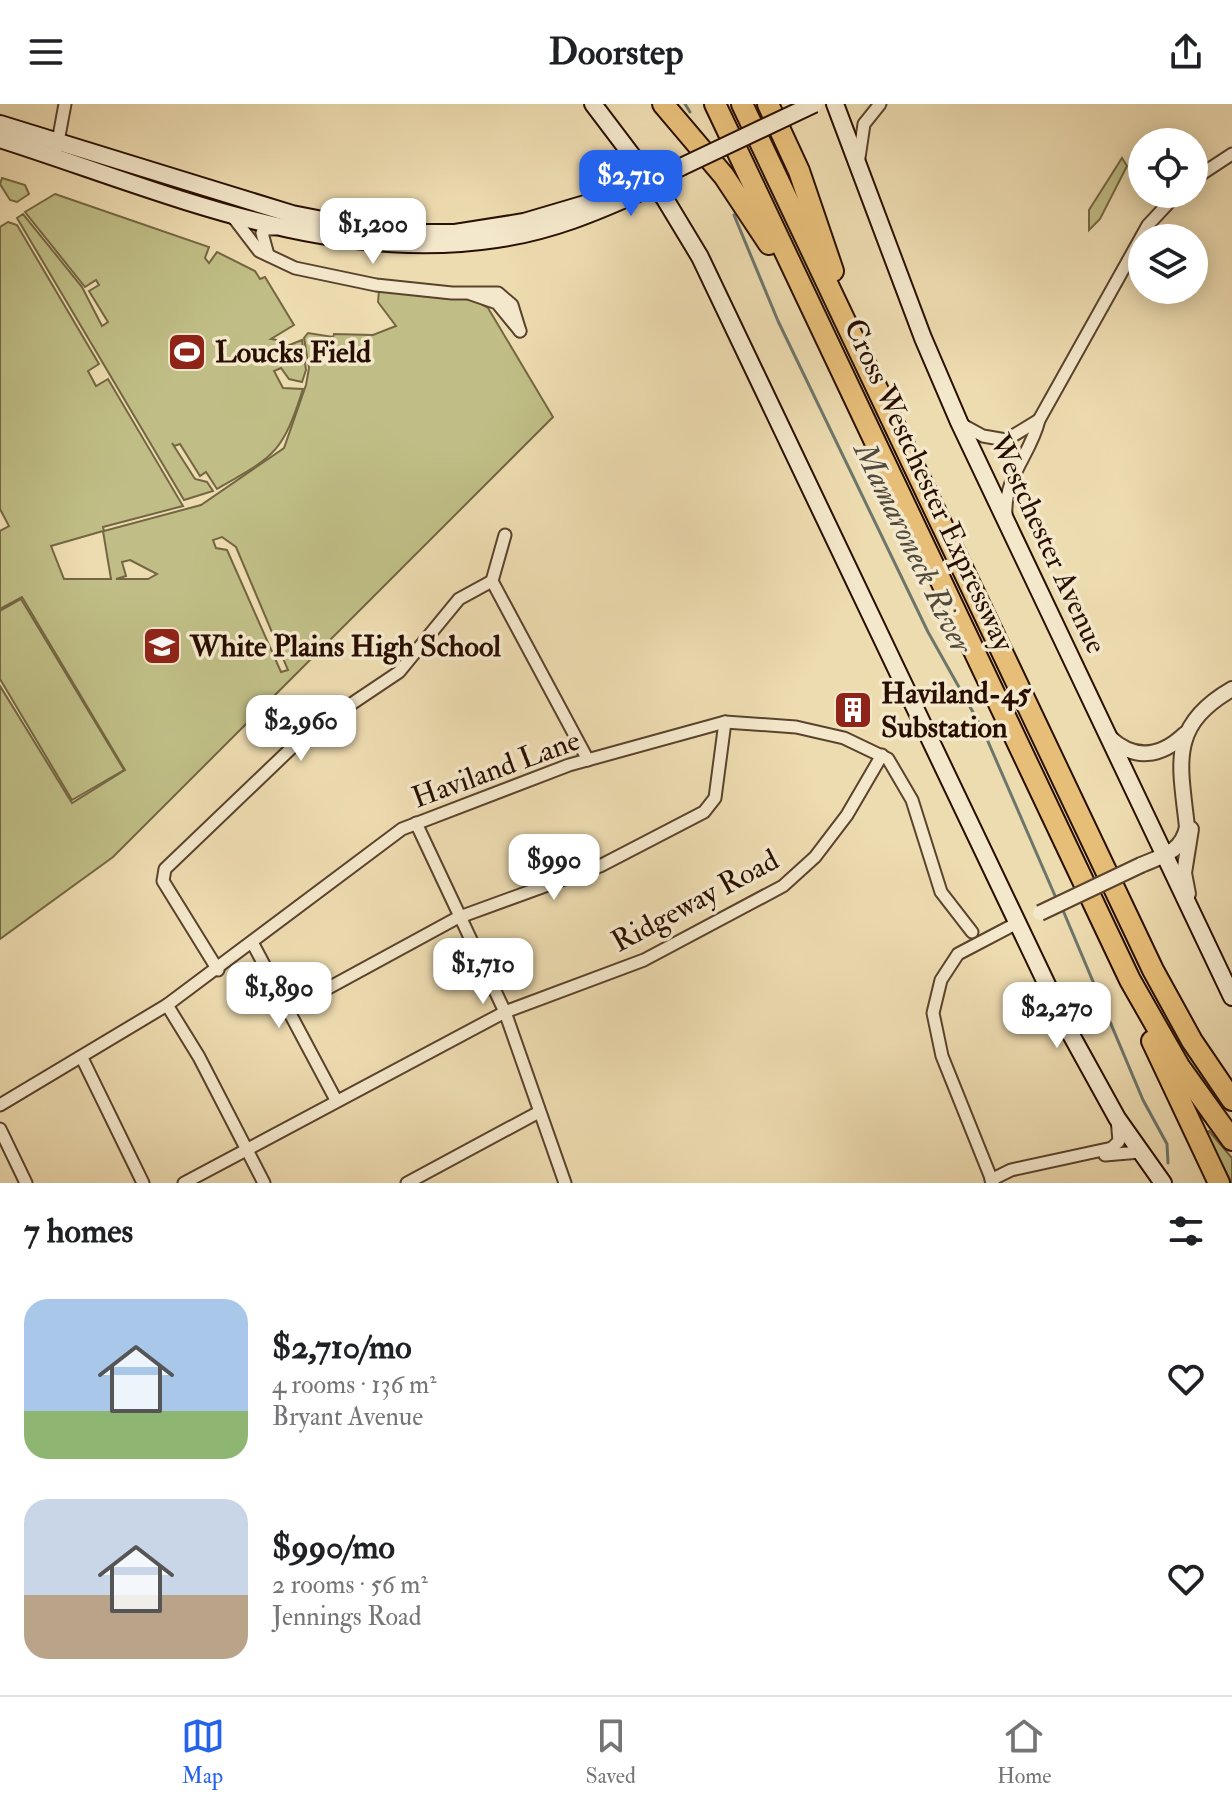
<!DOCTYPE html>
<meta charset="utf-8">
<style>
:root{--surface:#fff;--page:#f6f6f6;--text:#202124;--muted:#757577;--line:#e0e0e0;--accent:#2563eb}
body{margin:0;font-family:"IM FELL Double Pica",serif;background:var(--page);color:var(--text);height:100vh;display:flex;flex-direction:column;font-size:30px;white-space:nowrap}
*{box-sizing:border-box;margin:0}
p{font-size:26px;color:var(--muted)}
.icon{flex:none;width:44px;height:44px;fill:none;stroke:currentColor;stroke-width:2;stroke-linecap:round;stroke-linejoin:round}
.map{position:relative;height:1079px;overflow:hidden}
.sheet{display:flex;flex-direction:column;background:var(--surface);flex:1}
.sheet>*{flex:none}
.fabs{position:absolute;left:1128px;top:24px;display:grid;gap:16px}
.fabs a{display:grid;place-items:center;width:80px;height:80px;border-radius:50%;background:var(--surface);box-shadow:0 4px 20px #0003;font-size:40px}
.price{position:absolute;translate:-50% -68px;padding:0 18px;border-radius:16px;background:#fff;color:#222;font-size:26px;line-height:52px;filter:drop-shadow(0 2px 4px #0008)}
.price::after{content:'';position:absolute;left:50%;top:48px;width:24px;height:18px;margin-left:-12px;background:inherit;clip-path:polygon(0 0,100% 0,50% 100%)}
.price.on{background:var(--accent);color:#fff}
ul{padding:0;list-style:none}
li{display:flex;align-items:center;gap:24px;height:200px;padding:0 24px}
li span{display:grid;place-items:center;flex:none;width:224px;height:160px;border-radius:24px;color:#555}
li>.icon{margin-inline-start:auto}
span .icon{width:96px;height:96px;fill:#fffc;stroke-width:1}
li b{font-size:34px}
h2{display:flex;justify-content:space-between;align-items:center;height:96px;padding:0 24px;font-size:34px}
header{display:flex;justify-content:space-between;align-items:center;height:104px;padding:0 24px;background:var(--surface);font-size:36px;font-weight:700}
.tabs{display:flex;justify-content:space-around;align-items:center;height:112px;border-top:2px solid var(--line);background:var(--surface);font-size:22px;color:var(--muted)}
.tabs a{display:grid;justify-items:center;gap:4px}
.tabs .on{color:var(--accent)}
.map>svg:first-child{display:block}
.green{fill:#c0be86;stroke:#746643;stroke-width:2;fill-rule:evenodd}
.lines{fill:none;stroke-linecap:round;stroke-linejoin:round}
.stream{stroke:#6d766b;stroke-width:3}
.minor-casing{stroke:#5a422c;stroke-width:15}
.tertiary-casing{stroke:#5a422c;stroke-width:18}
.secondary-casing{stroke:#290f00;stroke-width:20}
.motorway-casing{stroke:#290f00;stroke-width:24}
.minor{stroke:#f4e8cc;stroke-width:11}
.tertiary{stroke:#f4e8cc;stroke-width:14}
.secondary{stroke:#f4e8cc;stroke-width:16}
.motorway{stroke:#e7be78;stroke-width:20}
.tertiary-bridge-casing{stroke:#5a422c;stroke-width:18;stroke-linecap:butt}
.secondary-bridge-casing{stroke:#290f00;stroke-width:20;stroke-linecap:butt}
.tertiary-bridge{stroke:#f4e8cc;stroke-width:14}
.secondary-bridge{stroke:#f4e8cc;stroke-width:16}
.labels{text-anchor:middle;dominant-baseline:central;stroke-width:7;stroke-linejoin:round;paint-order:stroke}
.poi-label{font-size:30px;font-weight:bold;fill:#290f00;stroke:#f4e8cc;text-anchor:start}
.street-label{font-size:30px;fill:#290f00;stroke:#f4e8cc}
.water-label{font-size:32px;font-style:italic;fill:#514b3e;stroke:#f4e8cc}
</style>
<header><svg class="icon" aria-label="menu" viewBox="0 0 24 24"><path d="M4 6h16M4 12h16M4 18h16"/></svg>Doorstep<svg class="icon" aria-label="share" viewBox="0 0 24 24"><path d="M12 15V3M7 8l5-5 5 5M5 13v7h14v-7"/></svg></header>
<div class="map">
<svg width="1232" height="1079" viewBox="0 0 1232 1079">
<rect width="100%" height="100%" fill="#eedcb1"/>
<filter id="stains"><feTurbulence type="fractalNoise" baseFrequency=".0025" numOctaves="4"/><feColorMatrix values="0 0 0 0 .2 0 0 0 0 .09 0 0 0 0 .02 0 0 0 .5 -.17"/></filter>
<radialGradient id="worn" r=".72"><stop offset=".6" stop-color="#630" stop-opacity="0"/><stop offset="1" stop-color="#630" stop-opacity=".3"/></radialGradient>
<!-- green -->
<g class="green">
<path d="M 1122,54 L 1127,62 L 1100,115 L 1089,126 L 1089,106 Z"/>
<path d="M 2,74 L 25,81 L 29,90 L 17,98 L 10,96 L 0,80 Z"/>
<path d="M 55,90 L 209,143 L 205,154 L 209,159 L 217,148 L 255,167 L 260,175 L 265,173 L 294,221 L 271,235 L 277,236 L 282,244 L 302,236 L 306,266 L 302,278 L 289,275 L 281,264 L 274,267 L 283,284 L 303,285 C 282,351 274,352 217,385 L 206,368 L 200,372 L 180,340 L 174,342 L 172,339 L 195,375 L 207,378 L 213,387 L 184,396 L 17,114 L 23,110 L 82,183 L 102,222 L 108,218 L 89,187 L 99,181 L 96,176 L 85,183 L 25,108 Z"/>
<path d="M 8,118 L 17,121 L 99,260 L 88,267 L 96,282 L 108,275 L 183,402 L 103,423 L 104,427 L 201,401 L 284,344 L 306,281 L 309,264 L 304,234 L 308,229 L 333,233 L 334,230 L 373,231 L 396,222 L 378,198 L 379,186 L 472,195 L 488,204 L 553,313 L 113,753 L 0,835 L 0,582 L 72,699 L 125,666 L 22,493 L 0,505 L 0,427 L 9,422 L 0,405 L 0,123 ZM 103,427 L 111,475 L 64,475 L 51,442 ZM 222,433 L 236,443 L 288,566 L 281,568 L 227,446 L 216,444 L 213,436 ZM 130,456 L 157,470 L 148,475 L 116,475 L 126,472 L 122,458 Z"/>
<path d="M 21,495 L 124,666 L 72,696 L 0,575 L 0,507 Z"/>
<path d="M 1209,1027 L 1232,1054 L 1232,1079 L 1205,1029 Z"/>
</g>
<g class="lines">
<!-- stream -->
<g class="stream">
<path d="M 685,0 L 690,8"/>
<path d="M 734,111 L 778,217 L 928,528 L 983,626 L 1056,794"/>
<path d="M 1062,804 L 1143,996 L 1167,1040 L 1168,1059"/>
</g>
<!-- minor casing -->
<g class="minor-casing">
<g id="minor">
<path d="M 57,43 L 65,0"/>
<path d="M 859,54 L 864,20 L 880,0"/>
<path d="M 1194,75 L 1232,50"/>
<path d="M 233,113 L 259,147 L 295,164 L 376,181 L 452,189 L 498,189 L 512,201 L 520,227"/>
<path d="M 268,151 L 262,129 L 267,125 L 275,125"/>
<path d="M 471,190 L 497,199 L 520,227"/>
<path d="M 961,320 L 983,332 L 1006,336 L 1039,316"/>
<path d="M 1006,410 C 1004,373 1031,350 1039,316 L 1148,121 L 1177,90"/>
<path d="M 492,477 L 588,656"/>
<path d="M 492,477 L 505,431"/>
<path d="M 416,719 L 505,908 L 565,1079"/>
<path d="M 253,840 L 336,996"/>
<path d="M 218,866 L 163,777 L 165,765 L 305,631 L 399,568 L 459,495 L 492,477"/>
<path d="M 167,901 L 199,953 L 264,1079"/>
<path d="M 288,906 L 457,814 L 600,762 L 704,708 L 715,694 L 725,618"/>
<path d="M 82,954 L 143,1079"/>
<path d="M 0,1001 L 167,901 L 402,725 L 569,661 L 725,618 L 796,623 L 844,634 L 888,655 L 912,696 L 941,788 L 972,828"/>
<path d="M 0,1025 L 26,1079"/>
<path d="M 1105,1051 L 1140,1048"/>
<path d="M 991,1076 L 1011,1066 L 1112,1044 L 1119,1037 L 1117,1015"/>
<path d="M 184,1079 L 505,908 L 644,856 L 783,782 L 815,753 L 847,711 L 882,651"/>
<path d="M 407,1079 L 539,1008"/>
<path d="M 993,1079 L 942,952 L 933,909 L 941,876 L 958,850 L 1017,819"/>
</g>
</g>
<!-- tertiary casing -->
<g class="tertiary-casing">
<g id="tertiary">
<path d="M 1109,633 C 1134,657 1161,653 1185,630"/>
<path d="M 1141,761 C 1162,752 1182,748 1187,723 C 1180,659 1168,622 1232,585"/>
<path d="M 1188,790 L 1184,769 L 1191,725"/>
</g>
</g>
<!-- secondary casing -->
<g class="secondary-casing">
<g id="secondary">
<path d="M 593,0 L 665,95 L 700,153 L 1069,927 L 1117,1014 L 1163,1079"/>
<path d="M 835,0 L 923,234 L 959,318 L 1232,893"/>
<path d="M 0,20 L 292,110 L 389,129 L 455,129 L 524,118 L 585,100 L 640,75 L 652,77"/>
<path d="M 0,35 C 160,86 324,161 496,135 C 549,128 597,108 645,86 L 652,77 L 681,63"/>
</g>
</g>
<!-- motorway casing -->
<g class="motorway-casing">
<g id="motorway">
<path d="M 663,0 L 724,72 L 769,140"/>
<path d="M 715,0 L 1130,876 L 1179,962 L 1232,1036"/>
<path d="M 742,0 L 1153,866 L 1192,937 L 1232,996"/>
<path d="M 768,0 L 799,67 L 833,167"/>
<path d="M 1152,937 L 1219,1079"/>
</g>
</g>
<!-- minor -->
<use href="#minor" class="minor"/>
<!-- tertiary -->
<use href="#tertiary" class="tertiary"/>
<!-- secondary -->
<use href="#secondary" class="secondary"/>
<!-- motorway -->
<use href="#motorway" class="motorway"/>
<!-- tertiary-bridge casing -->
<g class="tertiary-bridge-casing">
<path id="tertiary-bridge" d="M 1040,809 L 1141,761"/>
</g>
<!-- secondary-bridge casing -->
<g class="secondary-bridge-casing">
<path id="secondary-bridge" d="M 681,63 L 814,0"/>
</g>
<!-- tertiary-bridge -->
<use href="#tertiary-bridge" class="tertiary-bridge"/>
<!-- secondary-bridge -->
<use href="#secondary-bridge" class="secondary-bridge"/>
</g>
<!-- icons -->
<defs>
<g id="stadium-square" transform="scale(2)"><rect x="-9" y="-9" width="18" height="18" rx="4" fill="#8f2418" stroke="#f4e8cc"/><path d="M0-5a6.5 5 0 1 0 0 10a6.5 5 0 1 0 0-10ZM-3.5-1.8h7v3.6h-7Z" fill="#fff"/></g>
<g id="school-square" transform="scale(2)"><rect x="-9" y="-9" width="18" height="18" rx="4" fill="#8f2418" stroke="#f4e8cc"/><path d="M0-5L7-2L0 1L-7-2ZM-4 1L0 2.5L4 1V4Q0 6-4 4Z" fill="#fff"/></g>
<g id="building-square" transform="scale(2)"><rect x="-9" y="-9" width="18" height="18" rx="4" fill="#8f2418" stroke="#f4e8cc"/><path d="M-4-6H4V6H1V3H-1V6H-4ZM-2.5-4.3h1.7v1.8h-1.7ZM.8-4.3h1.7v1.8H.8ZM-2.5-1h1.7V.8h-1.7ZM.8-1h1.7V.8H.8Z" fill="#fff"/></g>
</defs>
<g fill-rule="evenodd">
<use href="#stadium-square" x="187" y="248"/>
<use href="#school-square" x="162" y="542"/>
<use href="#building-square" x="853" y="606"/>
</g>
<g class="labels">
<!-- poi labels -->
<g class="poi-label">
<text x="215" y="248">Loucks Field</text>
<text x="190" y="542">White Plains High School</text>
<text x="881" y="589">Haviland-45<tspan x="881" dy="34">Substation</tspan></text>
</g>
<!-- street labels -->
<g class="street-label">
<text transform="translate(929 381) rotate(65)">Cross Westchester Expressway</text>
<text transform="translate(1048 440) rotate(65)">Westchester Avenue</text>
<text transform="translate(496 665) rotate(-20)">Haviland Lane</text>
<text transform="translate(695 797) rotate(-28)">Ridgeway Road</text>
</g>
<!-- water labels -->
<g class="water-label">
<text transform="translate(913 444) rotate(64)">Mamaroneck River</text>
</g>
</g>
<rect width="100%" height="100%" filter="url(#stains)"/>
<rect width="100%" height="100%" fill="url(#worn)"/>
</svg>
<div class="fabs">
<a><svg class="icon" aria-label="locate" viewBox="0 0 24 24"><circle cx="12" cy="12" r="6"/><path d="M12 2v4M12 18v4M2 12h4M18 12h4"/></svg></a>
<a><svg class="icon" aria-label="layers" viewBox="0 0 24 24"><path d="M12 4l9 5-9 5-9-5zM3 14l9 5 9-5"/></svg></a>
</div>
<b class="price on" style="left:631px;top:114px">$2,710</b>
<b class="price" style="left:373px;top:162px">$1,200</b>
<b class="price" style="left:301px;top:659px">$2,960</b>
<b class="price" style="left:554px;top:798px">$990</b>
<b class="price" style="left:483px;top:902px">$1,710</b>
<b class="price" style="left:279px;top:926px">$1,890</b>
<b class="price" style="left:1057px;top:946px">$2,270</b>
</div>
<section class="sheet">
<h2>7 homes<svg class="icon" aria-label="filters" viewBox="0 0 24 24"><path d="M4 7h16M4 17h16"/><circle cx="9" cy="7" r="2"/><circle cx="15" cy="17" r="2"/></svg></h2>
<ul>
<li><span style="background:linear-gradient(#a9c7e8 70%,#8fb573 0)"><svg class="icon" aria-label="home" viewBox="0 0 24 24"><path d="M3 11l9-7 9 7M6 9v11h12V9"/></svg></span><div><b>$2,710/mo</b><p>4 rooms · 136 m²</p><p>Bryant Avenue</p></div><svg class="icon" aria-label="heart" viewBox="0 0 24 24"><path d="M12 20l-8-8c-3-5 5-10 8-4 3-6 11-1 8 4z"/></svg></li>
<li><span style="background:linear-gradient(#c9d6e8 60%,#b9a48a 0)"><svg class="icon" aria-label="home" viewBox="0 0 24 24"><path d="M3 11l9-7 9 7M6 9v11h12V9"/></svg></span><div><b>$990/mo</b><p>2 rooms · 56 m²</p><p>Jennings Road</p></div><svg class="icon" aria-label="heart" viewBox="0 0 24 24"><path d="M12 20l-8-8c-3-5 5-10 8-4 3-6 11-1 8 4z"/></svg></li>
</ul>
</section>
<nav class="tabs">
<a class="on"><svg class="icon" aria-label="map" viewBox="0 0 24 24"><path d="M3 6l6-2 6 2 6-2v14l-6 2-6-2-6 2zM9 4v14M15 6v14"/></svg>Map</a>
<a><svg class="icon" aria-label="saved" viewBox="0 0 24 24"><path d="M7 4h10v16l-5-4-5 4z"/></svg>Saved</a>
<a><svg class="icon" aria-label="home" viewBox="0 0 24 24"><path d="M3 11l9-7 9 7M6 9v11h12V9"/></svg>Home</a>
</nav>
